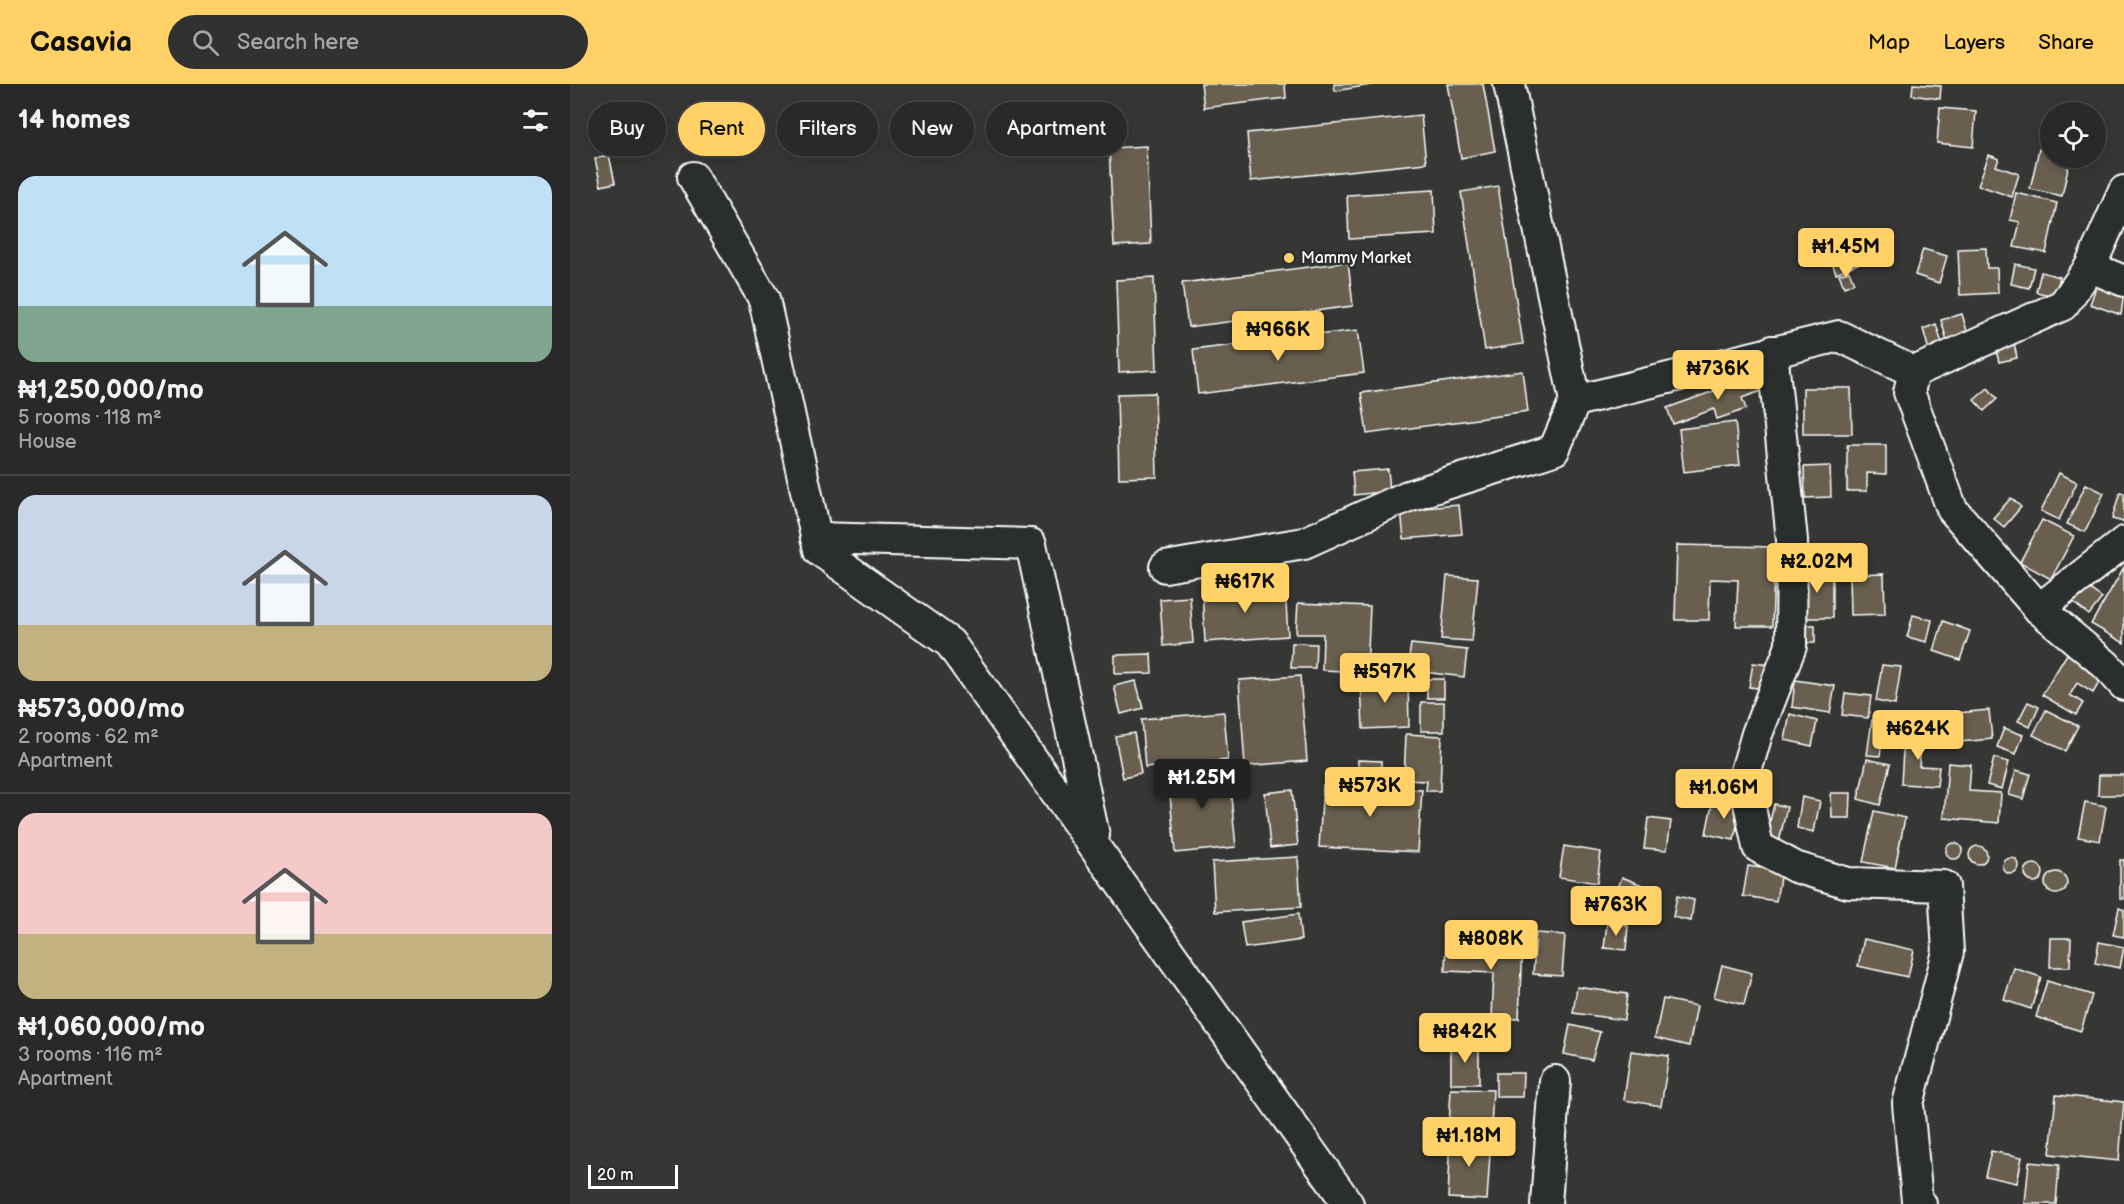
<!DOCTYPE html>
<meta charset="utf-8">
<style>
:root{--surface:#282928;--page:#303130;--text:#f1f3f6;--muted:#a5a6a8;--line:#444545;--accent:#ffd166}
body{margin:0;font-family:"Balsamiq Sans",sans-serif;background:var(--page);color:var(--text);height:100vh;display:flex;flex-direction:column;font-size:22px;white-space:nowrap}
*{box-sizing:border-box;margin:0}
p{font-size:20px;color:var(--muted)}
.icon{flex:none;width:33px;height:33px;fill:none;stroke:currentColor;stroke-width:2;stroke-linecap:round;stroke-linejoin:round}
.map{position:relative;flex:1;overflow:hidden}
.drawer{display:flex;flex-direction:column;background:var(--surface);width:570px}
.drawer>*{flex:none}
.banner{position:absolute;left:18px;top:18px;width:570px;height:54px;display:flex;gap:12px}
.controls{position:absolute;left:1470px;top:18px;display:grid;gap:12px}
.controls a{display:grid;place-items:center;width:66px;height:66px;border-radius:50%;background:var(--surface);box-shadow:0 3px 15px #0003,0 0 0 2px var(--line);font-size:30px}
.scale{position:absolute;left:18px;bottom:15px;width:90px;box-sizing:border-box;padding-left:6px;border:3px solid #fff;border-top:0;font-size:16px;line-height:21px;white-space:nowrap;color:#fff;-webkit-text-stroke:4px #2a2d2e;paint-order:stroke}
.price{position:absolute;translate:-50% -51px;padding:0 14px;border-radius:6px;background:var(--accent);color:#111;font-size:20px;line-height:39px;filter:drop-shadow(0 2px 3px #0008)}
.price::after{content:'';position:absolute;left:50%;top:36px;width:18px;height:14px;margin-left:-9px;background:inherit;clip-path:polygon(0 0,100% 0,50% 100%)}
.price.active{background:#222;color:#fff}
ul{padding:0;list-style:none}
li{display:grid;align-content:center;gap:12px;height:318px;padding:0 18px}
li+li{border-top:2px solid var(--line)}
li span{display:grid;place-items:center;height:186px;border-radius:18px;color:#555}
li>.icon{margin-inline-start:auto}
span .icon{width:108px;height:108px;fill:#fffc;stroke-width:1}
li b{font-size:26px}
h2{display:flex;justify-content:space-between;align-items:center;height:72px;padding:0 18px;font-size:26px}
.pill{padding:0 21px;border-radius:27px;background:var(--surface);box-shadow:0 3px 15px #0003,0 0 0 2px var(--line);font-size:21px;line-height:54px}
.pill.active{background:var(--accent);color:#111}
header{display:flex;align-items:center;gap:36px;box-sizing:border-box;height:84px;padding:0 30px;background:var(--accent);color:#111}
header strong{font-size:28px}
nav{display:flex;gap:33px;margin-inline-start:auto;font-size:21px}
.search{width:420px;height:54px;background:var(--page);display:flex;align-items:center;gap:15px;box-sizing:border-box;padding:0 21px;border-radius:33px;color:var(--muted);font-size:22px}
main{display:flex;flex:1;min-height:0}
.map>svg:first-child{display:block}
.building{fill:#685f50;stroke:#fff;stroke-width:1.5}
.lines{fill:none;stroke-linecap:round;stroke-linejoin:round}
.minor-casing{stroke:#fff;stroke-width:34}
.minor{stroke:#2a2d2e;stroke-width:30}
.poi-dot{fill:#ffd166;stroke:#2a2d2e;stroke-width:2}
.labels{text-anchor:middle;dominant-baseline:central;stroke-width:4.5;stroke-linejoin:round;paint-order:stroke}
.poi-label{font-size:16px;fill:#fff;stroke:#2a2d2e;text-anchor:start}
</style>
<header>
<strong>Casavia</strong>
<div class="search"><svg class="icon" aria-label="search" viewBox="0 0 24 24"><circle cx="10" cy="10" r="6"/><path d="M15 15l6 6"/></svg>Search here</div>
<nav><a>Map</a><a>Layers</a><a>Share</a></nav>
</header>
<main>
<section class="drawer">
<h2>14 homes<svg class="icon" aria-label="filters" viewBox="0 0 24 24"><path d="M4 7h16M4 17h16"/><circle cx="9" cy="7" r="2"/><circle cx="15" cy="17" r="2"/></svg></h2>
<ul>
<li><span style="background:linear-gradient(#bfe0f5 70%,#7fa58c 0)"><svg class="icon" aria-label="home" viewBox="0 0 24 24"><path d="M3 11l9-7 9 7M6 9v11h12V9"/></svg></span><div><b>₦1,250,000/mo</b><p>5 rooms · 118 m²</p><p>House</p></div></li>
<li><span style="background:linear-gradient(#c9d6e8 70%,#c2b280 0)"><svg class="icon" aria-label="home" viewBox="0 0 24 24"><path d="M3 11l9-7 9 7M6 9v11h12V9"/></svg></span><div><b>₦573,000/mo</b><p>2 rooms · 62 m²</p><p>Apartment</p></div></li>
<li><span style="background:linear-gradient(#f6c9c9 65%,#c2b280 0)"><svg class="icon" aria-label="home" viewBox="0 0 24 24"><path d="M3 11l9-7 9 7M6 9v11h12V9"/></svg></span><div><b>₦1,060,000/mo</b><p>3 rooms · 116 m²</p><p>Apartment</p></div></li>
</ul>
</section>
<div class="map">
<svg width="1554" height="1120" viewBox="0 0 1554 1120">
<rect width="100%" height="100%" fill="#363735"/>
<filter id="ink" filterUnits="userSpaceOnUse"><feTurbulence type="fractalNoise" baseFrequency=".0167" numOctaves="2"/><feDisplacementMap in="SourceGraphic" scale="12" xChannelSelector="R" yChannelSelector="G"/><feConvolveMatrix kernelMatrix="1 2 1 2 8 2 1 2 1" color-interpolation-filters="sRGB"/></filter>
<g filter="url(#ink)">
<!-- building -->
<g class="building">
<path d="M 631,0 L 715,0 L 716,14 L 634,24 Z"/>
<path d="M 764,0 L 807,0 L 765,7 Z"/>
<path d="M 878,0 L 913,0 L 925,67 L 891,74 Z"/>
<path d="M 1343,0 L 1371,2 L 1370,15 L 1342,11 Z"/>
<path d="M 1370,24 L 1406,27 L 1403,63 L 1367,59 Z"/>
<path d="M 851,31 L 856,79 L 681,97 L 677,49 Z"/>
<path d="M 577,62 L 581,160 L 544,162 L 539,64 Z"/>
<path d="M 1469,65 L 1480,67 L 1480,74 L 1500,74 L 1492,112 L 1460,105 Z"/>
<path d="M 39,71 L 45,99 L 31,102 L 25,75 Z"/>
<path d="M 1419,71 L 1429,75 L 1426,82 L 1449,90 L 1442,113 L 1408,101 Z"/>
<path d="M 928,102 L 953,260 L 915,266 L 891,108 Z"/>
<path d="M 864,106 L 866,150 L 779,155 L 777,111 Z"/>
<path d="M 1446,109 L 1487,119 L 1476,169 L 1444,163 L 1450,138 L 1440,136 Z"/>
<path d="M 1290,152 L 1299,175 L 1266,189 L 1257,165 Z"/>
<path d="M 1416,164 L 1417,184 L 1427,184 L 1428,209 L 1390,211 L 1388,165 Z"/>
<path d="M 1353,165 L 1377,172 L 1369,199 L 1345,191 Z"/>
<path d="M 778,178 L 783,222 L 618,243 L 612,199 Z"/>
<path d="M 1445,180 L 1464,184 L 1459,204 L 1441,200 Z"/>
<path d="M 1279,187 L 1284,199 L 1274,203 L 1269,190 Z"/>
<path d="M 1471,188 L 1490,193 L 1485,212 L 1466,208 Z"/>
<path d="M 584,194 L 587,286 L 549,288 L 546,196 Z"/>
<path d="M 1528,198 L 1554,208 L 1551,231 L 1520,220 Z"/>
<path d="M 1392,230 L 1400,257 L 1379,264 L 1371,236 Z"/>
<path d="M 1366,240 L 1374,266 L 1360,270 L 1353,245 Z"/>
<path d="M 788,246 L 794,289 L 628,310 L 623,266 Z"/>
<path d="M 1443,254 L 1447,274 L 1429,278 L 1424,258 Z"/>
<path d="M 953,287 L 958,328 L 797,350 L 791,309 Z"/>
<path d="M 1191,290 L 1196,305 L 1172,314 L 1176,325 L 1147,335 L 1144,325 L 1103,340 L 1097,324 Z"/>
<path d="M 1233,304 L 1281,304 L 1282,350 L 1233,350 Z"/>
<path d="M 1418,304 L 1427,315 L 1414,327 L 1404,316 Z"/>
<path d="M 585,309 L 587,393 L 549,394 L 547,310 Z"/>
<path d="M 1165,338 L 1170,381 L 1114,388 L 1109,345 Z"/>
<path d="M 1277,361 L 1316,361 L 1316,390 L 1297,389 L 1297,407 L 1277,407 Z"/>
<path d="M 1260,382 L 1261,413 L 1235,414 L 1234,383 Z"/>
<path d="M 818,385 L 820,407 L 784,411 L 782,388 Z"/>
<path d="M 1489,389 L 1507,398 L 1489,436 L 1471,427 Z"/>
<path d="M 1516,400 L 1534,409 L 1515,448 L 1497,440 Z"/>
<path d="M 1550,408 L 1554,409 L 1554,438 L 1542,435 Z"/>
<path d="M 1441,414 L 1451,423 L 1434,443 L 1423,434 Z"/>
<path d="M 889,421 L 892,450 L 834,455 L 831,426 Z"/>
<path d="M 1472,436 L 1504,452 L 1481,495 L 1450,478 Z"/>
<path d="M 1107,461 L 1205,463 L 1202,542 L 1166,542 L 1168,496 L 1140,495 L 1139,536 L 1105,536 Z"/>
<path d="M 1554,483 L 1554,559 L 1521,540 Z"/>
<path d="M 1262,485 L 1262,534 L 1231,534 L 1231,486 Z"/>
<path d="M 1314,490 L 1315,530 L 1281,531 L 1280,491 Z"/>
<path d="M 877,492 L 908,494 L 902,557 L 871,555 Z"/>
<path d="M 1510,498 L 1532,514 L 1519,531 L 1497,514 Z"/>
<path d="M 715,503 L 718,552 L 635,558 L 632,508 Z"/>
<path d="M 620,513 L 623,559 L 593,562 L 590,515 Z"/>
<path d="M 728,519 L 800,522 L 797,588 L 752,586 L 753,550 L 726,550 Z"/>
<path d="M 1343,531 L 1362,536 L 1357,558 L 1337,553 Z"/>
<path d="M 1373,537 L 1400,547 L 1390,576 L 1364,567 Z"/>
<path d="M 1226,541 L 1245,541 L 1245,559 L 1225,559 Z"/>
<path d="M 722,559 L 746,560 L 745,584 L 721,584 Z"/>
<path d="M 841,560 L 897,566 L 894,593 L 837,586 Z"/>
<path d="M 581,570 L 582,589 L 545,590 L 545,571 Z"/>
<path d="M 1497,570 L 1533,592 L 1523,609 L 1507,599 L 1500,611 L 1513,619 L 1506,631 L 1472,611 Z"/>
<path d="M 1183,579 L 1201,581 L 1198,605 L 1179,603 Z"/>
<path d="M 1312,581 L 1331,583 L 1325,621 L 1306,617 Z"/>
<path d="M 730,592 L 737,677 L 675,682 L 669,596 Z"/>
<rect x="857" y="595" width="17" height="19"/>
<path d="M 838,596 L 839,643 L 793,645 L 791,598 Z"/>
<path d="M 1225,596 L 1265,602 L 1260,629 L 1222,623 Z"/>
<path d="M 566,597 L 573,624 L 551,630 L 544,602 Z"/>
<path d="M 1275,609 L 1301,612 L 1298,634 L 1272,631 Z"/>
<rect x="851" y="618" width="23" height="29"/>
<path d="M 1458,618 L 1469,623 L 1460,643 L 1448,637 Z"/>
<path d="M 1419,626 L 1422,655 L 1379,659 L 1376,630 Z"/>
<path d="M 1476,626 L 1508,642 L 1495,667 L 1463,651 Z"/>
<path d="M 654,628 L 658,676 L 575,684 L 571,635 Z"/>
<path d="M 1220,630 L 1247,637 L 1242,662 L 1215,656 Z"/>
<path d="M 1302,636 L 1332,640 L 1329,660 L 1312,657 L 1310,672 L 1297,671 Z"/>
<path d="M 1434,644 L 1453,651 L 1446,670 L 1427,663 Z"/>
<path d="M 564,649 L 571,690 L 553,694 L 545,652 Z"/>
<path d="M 836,650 L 872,652 L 870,707 L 856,707 L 857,697 L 834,696 Z"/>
<path d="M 1334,650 L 1370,652 L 1370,662 L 1351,661 L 1349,682 L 1369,683 L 1367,702 L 1331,700 Z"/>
<path d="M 1424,674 L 1439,678 L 1432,705 L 1417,701 Z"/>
<path d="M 1297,675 L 1320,680 L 1310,721 L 1288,715 Z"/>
<path d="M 788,676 L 811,677 L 811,695 L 788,695 Z"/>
<path d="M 1378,679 L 1401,681 L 1399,707 L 1431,709 L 1429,739 L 1374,734 Z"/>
<path d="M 658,682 L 666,763 L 605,769 L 598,688 Z"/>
<path d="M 1446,686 L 1460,690 L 1453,715 L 1439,711 Z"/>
<path d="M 1529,691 L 1554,691 L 1554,711 L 1528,711 Z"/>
<path d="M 753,701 L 852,706 L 848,768 L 749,763 Z"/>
<path d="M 722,706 L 728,761 L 700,764 L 695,709 Z"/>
<path d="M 1261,709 L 1281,709 L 1280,734 L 1262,734 Z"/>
<path d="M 1232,713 L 1250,717 L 1244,748 L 1227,744 Z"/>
<path d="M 1143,715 L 1171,721 L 1164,756 L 1136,750 Z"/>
<path d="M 1515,718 L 1536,722 L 1530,757 L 1508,753 Z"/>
<path d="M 1204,720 L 1217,723 L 1208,762 L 1195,759 Z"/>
<path d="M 1304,727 L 1335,734 L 1325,784 L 1293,778 Z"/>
<path d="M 1078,734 L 1101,737 L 1097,766 L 1074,764 Z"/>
<circle cx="1384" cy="767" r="8"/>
<path d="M 994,762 L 1031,768 L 1027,799 L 989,793 Z"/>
<circle cx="1408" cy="771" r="9"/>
<path d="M 728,773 L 731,823 L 645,828 L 642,778 Z"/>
<circle cx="1441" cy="782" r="8"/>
<rect x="1550" y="776" width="4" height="39"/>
<circle cx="1464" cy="789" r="9"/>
<path d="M 1178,782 L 1211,787 L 1206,817 L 1173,812 Z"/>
<circle cx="1486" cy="799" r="11"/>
<path d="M 1052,793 L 1082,805 L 1070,837 L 1040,825 Z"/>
<path d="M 1107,812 L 1124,816 L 1121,837 L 1103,833 Z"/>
<path d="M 1549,824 L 1554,826 L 1554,853 L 1543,851 Z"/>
<path d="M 728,830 L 731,856 L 675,864 L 671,838 Z"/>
<path d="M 1037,839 L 1058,842 L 1056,866 L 1034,864 Z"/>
<path d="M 966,849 L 995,851 L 992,892 L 963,890 Z"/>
<path d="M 1481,854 L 1501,854 L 1500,883 L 1480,883 Z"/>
<path d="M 1294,855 L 1344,866 L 1338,893 L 1288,882 Z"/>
<path d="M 876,857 L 952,860 L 949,934 L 922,933 L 924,889 L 875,887 Z"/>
<path d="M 1529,858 L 1554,863 L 1550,884 L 1525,879 Z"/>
<path d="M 1152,881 L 1182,889 L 1174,921 L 1144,913 Z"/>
<path d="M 1444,884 L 1471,893 L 1461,925 L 1434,916 Z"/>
<path d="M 1477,897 L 1522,911 L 1511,947 L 1466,933 Z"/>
<path d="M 1007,903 L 1057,910 L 1054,936 L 1003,929 Z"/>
<path d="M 1093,915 L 1127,922 L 1119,962 L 1085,954 Z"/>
<path d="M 1000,941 L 1030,948 L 1022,976 L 994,970 Z"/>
<rect x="881" y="959" width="28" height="41"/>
<path d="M 1061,967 L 1099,972 L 1091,1022 L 1054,1016 Z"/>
<path d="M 926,989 L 954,989 L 953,1013 L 926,1013 Z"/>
<path d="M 881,1005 L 923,1006 L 921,1044 L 879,1043 Z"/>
<path d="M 1486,1011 L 1554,1018 L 1549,1077 L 1480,1070 Z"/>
<path d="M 881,1051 L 921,1054 L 917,1116 L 878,1114 Z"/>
<path d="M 1421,1067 L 1452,1073 L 1447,1099 L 1415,1092 Z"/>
<path d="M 1459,1078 L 1489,1081 L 1486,1120 L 1455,1120 Z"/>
</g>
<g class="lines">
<!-- minor casing -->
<g class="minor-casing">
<g id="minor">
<path d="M 939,0 L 1005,317"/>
<path d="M 123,93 L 194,215 L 249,466 L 380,559 L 778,1120"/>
<path d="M 1554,107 L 1520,183 L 1493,221 L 1344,288 L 1339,308 L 1382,425 L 1469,525 L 1536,581 L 1554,601"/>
<path d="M 1520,183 L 1554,197"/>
<path d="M 1202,267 L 1222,456 L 1221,562 L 1187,650 L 1174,694 L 1188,763 L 1225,783 L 1278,799 L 1374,802 L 1378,868 L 1338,1020 L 1347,1117 L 1351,1120"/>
<path d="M 246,454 L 461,460 L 524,751"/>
<path d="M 595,483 L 734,459 L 838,412 L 984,366 L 1005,317 L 1269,252 L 1344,288"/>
<path d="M 1469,525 L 1554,458"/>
<path d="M 976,1120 L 985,997"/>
</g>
</g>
<!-- minor -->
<use href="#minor" class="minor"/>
</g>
</g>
<!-- markers -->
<circle class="poi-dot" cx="719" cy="174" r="6"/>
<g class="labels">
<!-- poi labels -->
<g class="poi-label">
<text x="731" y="174">Mammy Market</text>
</g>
</g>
</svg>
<div class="controls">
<a><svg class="icon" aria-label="locate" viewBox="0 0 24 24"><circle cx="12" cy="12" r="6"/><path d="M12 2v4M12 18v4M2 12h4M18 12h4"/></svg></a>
</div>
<div class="scale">20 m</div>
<b class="price" style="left:1276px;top:195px">₦1.45M</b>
<b class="price" style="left:708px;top:278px">₦966K</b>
<b class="price" style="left:1148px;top:317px">₦736K</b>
<b class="price" style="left:1247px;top:510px">₦2.02M</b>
<b class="price" style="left:675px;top:530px">₦617K</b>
<b class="price" style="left:815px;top:620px">₦597K</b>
<b class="price" style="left:1348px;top:677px">₦624K</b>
<b class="price active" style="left:632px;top:726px">₦1.25M</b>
<b class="price" style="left:800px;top:734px">₦573K</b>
<b class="price" style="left:1154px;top:736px">₦1.06M</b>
<b class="price" style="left:1046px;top:853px">₦763K</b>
<b class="price" style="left:921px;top:887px">₦808K</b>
<b class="price" style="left:895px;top:980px">₦842K</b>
<b class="price" style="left:899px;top:1084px">₦1.18M</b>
<div class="banner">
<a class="pill">Buy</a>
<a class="pill active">Rent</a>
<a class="pill">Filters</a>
<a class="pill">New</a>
<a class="pill">Apartment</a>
</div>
</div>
</main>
